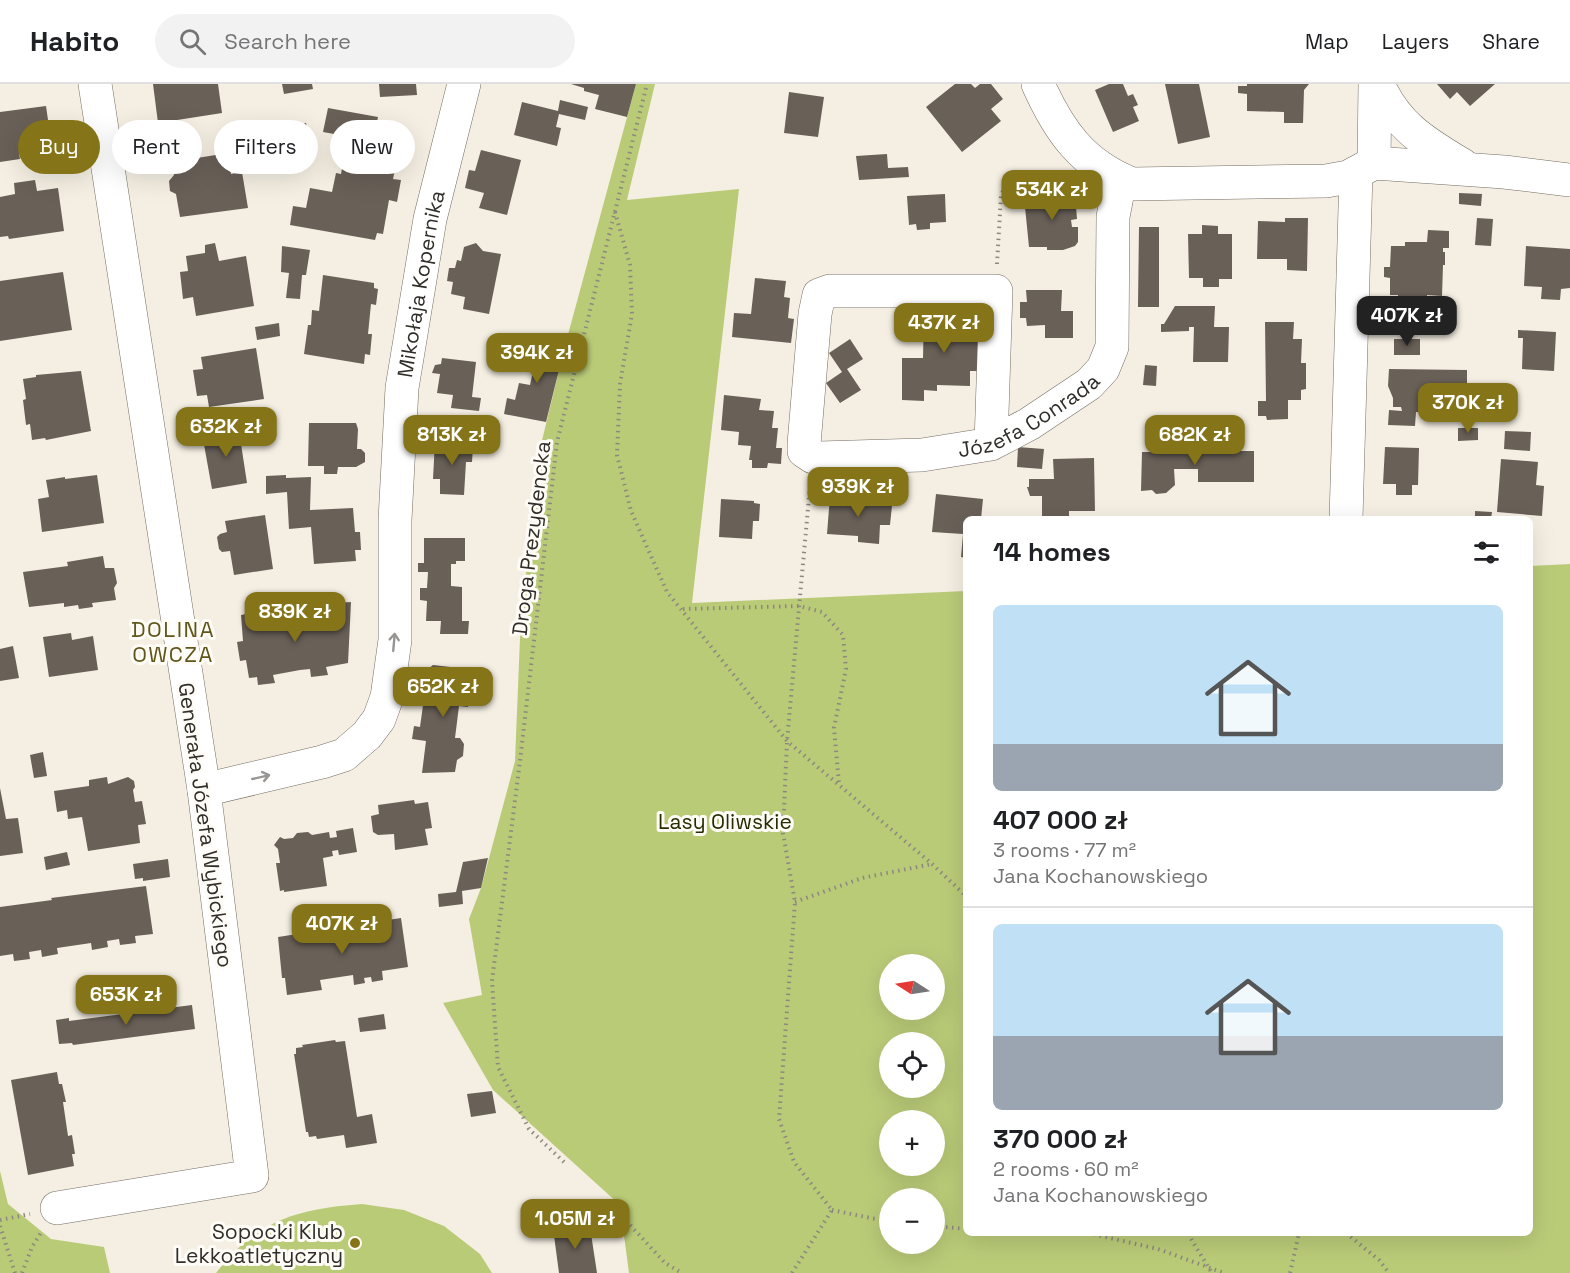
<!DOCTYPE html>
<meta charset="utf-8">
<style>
:root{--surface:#fff;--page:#f2f2f2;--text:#202124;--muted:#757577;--line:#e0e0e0;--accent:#857518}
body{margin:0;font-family:"Space Grotesk",sans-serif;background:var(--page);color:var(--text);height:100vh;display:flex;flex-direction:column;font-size:22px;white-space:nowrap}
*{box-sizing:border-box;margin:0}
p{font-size:20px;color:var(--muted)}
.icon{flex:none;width:33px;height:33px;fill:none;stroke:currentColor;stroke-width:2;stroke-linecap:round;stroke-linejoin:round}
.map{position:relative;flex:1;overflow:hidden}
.details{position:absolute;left:963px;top:432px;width:570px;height:720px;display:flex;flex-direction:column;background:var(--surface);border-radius:9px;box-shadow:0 6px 24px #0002}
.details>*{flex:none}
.guide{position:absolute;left:18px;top:36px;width:570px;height:54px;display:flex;gap:12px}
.needle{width:39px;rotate:282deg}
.tools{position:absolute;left:879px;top:870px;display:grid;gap:12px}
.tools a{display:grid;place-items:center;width:66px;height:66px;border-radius:50%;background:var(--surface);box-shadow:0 6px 24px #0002;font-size:30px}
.price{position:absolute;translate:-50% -51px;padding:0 14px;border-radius:12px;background:var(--accent);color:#fff;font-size:20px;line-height:39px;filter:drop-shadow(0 2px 3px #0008)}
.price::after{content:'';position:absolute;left:50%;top:36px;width:18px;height:14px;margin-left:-9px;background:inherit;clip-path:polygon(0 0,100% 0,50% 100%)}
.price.selected{background:#222;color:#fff}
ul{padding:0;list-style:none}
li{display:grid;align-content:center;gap:12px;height:318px;padding:0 30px}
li+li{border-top:2px solid var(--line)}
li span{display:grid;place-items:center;height:186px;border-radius:9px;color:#555}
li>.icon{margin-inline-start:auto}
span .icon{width:108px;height:108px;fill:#fffc;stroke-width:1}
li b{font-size:26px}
h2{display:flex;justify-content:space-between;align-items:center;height:72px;padding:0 30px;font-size:26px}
.pill{padding:0 21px;border-radius:27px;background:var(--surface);box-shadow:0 6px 24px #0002;font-size:21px;line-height:54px}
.pill.selected{background:var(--accent);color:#fff}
header{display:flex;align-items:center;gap:36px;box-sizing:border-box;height:84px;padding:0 30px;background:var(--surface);border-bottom:2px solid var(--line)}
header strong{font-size:28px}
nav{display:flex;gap:33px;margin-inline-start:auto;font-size:21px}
.search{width:420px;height:54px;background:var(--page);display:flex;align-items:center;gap:15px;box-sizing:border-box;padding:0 21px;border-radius:33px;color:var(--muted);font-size:22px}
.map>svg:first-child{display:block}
.green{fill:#bacb78;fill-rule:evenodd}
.building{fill:#696058}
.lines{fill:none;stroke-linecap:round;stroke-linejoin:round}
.minor-casing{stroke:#736d63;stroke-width:34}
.path{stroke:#8c8880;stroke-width:4;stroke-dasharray:1.5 4.5;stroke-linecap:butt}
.minor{stroke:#fff;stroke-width:33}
.oneway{stroke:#989694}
.poi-dot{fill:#857518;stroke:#fffcf8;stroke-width:2}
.labels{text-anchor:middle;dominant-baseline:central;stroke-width:6;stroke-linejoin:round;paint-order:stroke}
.street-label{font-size:21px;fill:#302e29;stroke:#fffcf8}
.park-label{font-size:21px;fill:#262d02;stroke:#fffcf8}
.poi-label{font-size:21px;fill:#302e29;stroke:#fffcf8;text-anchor:end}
.neighbourhood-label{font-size:22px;letter-spacing:1.5px;fill:#61561a;stroke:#fffcf8}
</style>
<header>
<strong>Habito</strong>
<div class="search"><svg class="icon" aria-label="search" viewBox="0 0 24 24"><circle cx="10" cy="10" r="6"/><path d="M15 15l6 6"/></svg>Search here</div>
<nav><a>Map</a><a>Layers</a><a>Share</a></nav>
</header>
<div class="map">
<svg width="1570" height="1189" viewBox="0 0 1570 1189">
<rect width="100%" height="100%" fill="#f5efe3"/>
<!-- green -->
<g class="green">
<path d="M 636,0 L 655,0 L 627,116 L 739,105 L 692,519 L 966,507 L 966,1149 L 1530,1149 L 1530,482 L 1570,480 L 1570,1189 L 629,1189 L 620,1121 L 493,1006 L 443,919 L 482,911 L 469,835 L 481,804 L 515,677 L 520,554 L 536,381 L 566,258 ZM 890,880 L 934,880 L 934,926 L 890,926 ZM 890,958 L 934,958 L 934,1004 L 890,1004 ZM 890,1036 L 934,1036 L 934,1082 L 890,1082 ZM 890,1114 L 934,1114 L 934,1160 L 890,1160 Z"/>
<path d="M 0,1087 L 8,1120 L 51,1155 L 104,1163 L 110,1189 L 0,1189 Z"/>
<path d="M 362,1120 L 404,1126 L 444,1142 L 480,1170 L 492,1189 L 216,1189 C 257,1136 297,1125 362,1120 Z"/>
</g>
<!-- building -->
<g class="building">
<path d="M 153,0 L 218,0 L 222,29 L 158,39 Z"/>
<path d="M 282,0 L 312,0 L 313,5 L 284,10 Z"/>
<path d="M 379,0 L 416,0 L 417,11 L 380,13 Z"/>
<path d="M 571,0 L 636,0 L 627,33 L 595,25 L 599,11 L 584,7 L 584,4 Z"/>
<path d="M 955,0 L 971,0 L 975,4 L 980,0 L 991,0 L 1003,15 L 991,25 L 1001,37 L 962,68 L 926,23 Z"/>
<path d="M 1109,0 L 1123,0 L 1128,12 L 1133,10 L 1138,21 L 1133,23 L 1139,37 L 1113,48 L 1095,6 Z"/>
<path d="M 1165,0 L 1199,0 L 1210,53 L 1178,60 Z"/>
<path d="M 1247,0 L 1309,0 L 1304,6 L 1303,39 L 1284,39 L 1284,28 L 1247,27 L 1247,10 L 1238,9 L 1238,2 L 1247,2 Z"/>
<path d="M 1437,0 L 1495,0 L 1470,22 L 1457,8 L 1450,15 Z"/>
<path d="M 789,8 L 824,13 L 818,53 L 784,49 Z"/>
<path d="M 560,16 L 588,23 L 585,36 L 559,30 L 556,43 L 561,44 L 557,62 L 514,51 L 522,18 L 558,27 Z"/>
<path d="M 46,22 L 52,64 L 19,69 L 20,75 L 0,78 L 0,28 Z"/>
<path d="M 328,24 L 378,33 L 373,57 L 323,48 Z"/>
<path d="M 306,39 L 312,65 L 287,70 L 285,63 L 285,80 L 263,85 L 255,45 L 280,40 L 281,45 Z"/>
<path d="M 481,66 L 521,76 L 507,131 L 479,124 L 484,109 L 465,104 L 469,86 L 475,87 Z"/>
<path d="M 228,69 L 231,90 L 242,88 L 248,124 L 180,133 L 176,110 L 170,107 L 169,97 L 174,91 L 172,78 Z"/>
<path d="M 887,70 L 888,84 L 908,83 L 909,93 L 859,96 L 856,72 Z"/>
<path d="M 344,73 L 391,82 L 395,86 L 393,95 L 401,96 L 397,118 L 389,116 L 383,150 L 377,149 L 375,156 L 290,141 L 293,122 L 306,124 L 310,104 L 332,108 L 336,89 L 341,90 Z"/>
<path d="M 35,96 L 37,107 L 58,104 L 64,147 L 9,155 L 8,152 L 0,153 L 0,113 L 15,110 L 14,99 Z"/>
<path d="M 1069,109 L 1069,111 L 1075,110 L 1077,135 L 1071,136 L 1072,143 L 1078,143 L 1078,158 L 1075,162 L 1063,166 L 1047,166 L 1047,163 L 1029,163 L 1024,113 Z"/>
<path d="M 1459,109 L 1482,110 L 1481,122 L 1459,120 Z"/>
<path d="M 945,110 L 946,138 L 930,139 L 930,145 L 917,146 L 916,140 L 909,141 L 907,112 Z"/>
<path d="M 1285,134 L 1308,134 L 1307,187 L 1287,186 L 1287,175 L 1257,175 L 1258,137 L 1285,138 Z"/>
<path d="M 1477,134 L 1493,135 L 1491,162 L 1475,161 Z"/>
<path d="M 1202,141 L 1218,142 L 1218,150 L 1232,150 L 1232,195 L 1219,195 L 1219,203 L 1203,203 L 1203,194 L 1189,194 L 1188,150 L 1202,150 Z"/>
<path d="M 1139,143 L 1159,143 L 1159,223 L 1138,223 Z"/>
<path d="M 1428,146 L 1449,147 L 1449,164 L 1443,164 L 1443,168 L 1445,168 L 1445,181 L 1443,181 L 1442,212 L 1427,211 L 1426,235 L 1398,234 L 1398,211 L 1390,211 L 1390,194 L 1384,193 L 1384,183 L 1390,183 L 1391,162 L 1405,162 L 1405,158 L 1427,158 Z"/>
<path d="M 215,159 L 219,177 L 246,172 L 254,222 L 196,232 L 193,213 L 183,215 L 180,188 L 188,187 L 186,172 L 205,169 L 205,161 Z"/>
<path d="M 476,159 L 483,167 L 501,170 L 489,230 L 463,225 L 465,213 L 451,210 L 453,198 L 447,197 L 449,184 L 455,184 L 457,176 L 461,177 L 464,163 Z"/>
<path d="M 282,162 L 310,166 L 306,191 L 302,191 L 300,215 L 286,214 L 289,189 L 281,188 Z"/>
<path d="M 1526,162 L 1570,165 L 1570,204 L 1561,205 L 1560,216 L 1541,215 L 1542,203 L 1524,202 Z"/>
<path d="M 63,188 L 72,246 L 0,257 L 0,197 Z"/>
<path d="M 323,191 L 374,199 L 374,204 L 378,205 L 376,221 L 371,220 L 368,250 L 372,250 L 370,271 L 365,270 L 364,280 L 304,270 L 308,241 L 311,241 L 312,226 L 319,227 Z"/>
<path d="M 755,194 L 786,197 L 784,213 L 790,214 L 788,234 L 794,235 L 791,259 L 732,253 L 734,229 L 751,230 Z"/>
<path d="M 1026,206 L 1062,206 L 1061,227 L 1073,227 L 1073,254 L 1045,254 L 1045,241 L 1027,242 L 1026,234 L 1020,234 L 1020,218 L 1027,218 Z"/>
<path d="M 1175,222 L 1215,222 L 1214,243 L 1229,243 L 1228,278 L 1193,278 L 1194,243 L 1189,243 L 1189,247 L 1161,248 L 1161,240 L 1164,240 Z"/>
<path d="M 936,223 L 951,224 L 951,229 L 983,231 L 981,287 L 970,287 L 970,302 L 937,301 L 937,307 L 924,306 L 924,317 L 902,316 L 902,274 L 923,274 L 924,228 L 936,229 Z"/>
<path d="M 1265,238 L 1294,238 L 1293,255 L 1302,255 L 1301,279 L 1306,279 L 1306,305 L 1301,306 L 1301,316 L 1288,316 L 1288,335 L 1267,336 L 1266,332 L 1258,332 L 1258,317 L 1266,317 L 1266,316 Z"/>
<path d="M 279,239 L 280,252 L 257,256 L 255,243 Z"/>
<path d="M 1518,246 L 1556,248 L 1554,287 L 1522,285 L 1523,254 L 1518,254 Z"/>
<path d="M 850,255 L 863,275 L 847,285 L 861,306 L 840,319 L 826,299 L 842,288 L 829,269 Z"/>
<rect x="1394" y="255" width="26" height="16"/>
<path d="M 527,259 L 564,266 L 546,338 L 504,330 L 507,314 L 515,316 L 519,299 L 530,301 L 535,278 L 523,276 Z"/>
<path d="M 256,264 L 264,315 L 209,323 L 207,311 L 197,312 L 193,286 L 203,285 L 201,273 Z"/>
<path d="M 442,274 L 476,278 L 472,313 L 481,314 L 479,327 L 451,324 L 453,311 L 437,309 L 440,290 L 432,289 L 435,281 L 441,280 Z"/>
<path d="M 1145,281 L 1157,282 L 1156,302 L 1143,301 Z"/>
<path d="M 1389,285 L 1467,286 L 1467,301 L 1465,301 L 1465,326 L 1448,326 L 1448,319 L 1428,319 L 1428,329 L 1416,328 L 1415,342 L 1388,341 L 1389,326 L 1402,327 L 1401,323 L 1393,323 L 1393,314 L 1388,302 Z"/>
<path d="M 81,287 L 91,347 L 46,356 L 45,354 L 32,356 L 30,340 L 26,341 L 23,316 L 26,315 L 23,295 L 36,293 L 36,291 Z"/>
<path d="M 724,311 L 761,315 L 759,326 L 774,327 L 772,344 L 778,344 L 776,364 L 782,364 L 781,380 L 768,379 L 767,384 L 752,384 L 752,376 L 749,376 L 751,362 L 738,361 L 739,348 L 721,346 Z"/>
<path d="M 309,339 L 356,339 L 358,345 L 357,365 L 361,365 L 365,369 L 365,378 L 356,383 L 338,383 L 337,390 L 324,390 L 324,382 L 308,382 Z"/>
<path d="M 239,343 L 244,344 L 247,359 L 241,360 L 247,399 L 212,405 L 203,355 L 220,353 L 219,346 Z"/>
<path d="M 1458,344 L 1478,344 L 1478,356 L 1458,357 Z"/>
<path d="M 1505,347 L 1531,348 L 1530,367 L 1504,365 Z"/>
<path d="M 435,357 L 467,359 L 467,362 L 473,362 L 472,378 L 466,378 L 464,411 L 440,410 L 440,395 L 433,395 Z"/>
<path d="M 1198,360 L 1230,360 L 1230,367 L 1254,367 L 1254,398 L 1198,398 L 1198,385 L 1174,385 L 1175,401 L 1166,409 L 1156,410 L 1152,406 L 1141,407 L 1142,368 L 1150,368 L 1150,362 L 1168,362 L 1168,368 L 1178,368 L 1178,362 L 1192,361 L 1192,365 L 1198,365 Z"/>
<path d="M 1018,363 L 1044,365 L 1042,385 L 1017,383 Z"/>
<path d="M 1385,363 L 1419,364 L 1418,401 L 1412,401 L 1412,411 L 1396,411 L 1396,400 L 1383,400 Z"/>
<path d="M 1094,374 L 1095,427 L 1069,427 L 1069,432 L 1042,433 L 1042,412 L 1030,412 L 1027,403 L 1029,403 L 1029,395 L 1054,395 L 1053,375 Z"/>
<path d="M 1501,375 L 1538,378 L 1536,401 L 1544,402 L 1542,432 L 1497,428 Z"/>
<path d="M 97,391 L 104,439 L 42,448 L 38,415 L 49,413 L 46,396 L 65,393 L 65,395 Z"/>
<path d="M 286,391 L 286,394 L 311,393 L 310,426 L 353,424 L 355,448 L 360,448 L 361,466 L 355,466 L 356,477 L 314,480 L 311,443 L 289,445 L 287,408 L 266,410 L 266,392 Z"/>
<path d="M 936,410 L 983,415 L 981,435 L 966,435 L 966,474 L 961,473 L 963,450 L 932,448 Z"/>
<path d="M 830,412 L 882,416 L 881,421 L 892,422 L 890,441 L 880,441 L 879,460 L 858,458 L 858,452 L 827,450 Z"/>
<path d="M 721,415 L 754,417 L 754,419 L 760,420 L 759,437 L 753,437 L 752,455 L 719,453 Z"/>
<path d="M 1475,427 L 1492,428 L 1491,435 L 1475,435 Z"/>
<path d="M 265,431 L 273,485 L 234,491 L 230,467 L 222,468 L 219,465 L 217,453 L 220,450 L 227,448 L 225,437 Z"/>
<path d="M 424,454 L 465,454 L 465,477 L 456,477 L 456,480 L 451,480 L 451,502 L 462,503 L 462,537 L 469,537 L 468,550 L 440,550 L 441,537 L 426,537 L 427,517 L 420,516 L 420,504 L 427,504 L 428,488 L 418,488 L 418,479 L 424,479 Z"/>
<path d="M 103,472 L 105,484 L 114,484 L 117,499 L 114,504 L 116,516 L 92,519 L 93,523 L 79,525 L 78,521 L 64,523 L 64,519 L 29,523 L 23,488 L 68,482 L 67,478 Z"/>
<path d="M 351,518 L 348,579 L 326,583 L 328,591 L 311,593 L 310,585 L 300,586 L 273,591 L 275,599 L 258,601 L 257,593 L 249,594 L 246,576 L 240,577 L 237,558 L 243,557 L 241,531 L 269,526 L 270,538 L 324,532 L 323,520 Z"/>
<path d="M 71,549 L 72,556 L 93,552 L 98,586 L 49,593 L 43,553 Z"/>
<path d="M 13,562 L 19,594 L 0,597 L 0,565 Z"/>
<path d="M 433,581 L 468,585 L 471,589 L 468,623 L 459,622 L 455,654 L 460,654 L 464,660 L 463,672 L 457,676 L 455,688 L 422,689 L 426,657 L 412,655 L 414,642 L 420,643 L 428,585 Z"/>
<path d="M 43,668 L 47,692 L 34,694 L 30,671 Z"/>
<path d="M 107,693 L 108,700 L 128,693 L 134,697 L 135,703 L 133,706 L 135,718 L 142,717 L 146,740 L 138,741 L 140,759 L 88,767 L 82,733 L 68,735 L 67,726 L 57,728 L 54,707 L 89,702 L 89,696 Z"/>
<path d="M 0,704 L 6,735 L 18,734 L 23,769 L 0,772 Z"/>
<path d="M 414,716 L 415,720 L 428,718 L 432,744 L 425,745 L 428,761 L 395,766 L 394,750 L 378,751 L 373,748 L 371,732 L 379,730 L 378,721 Z"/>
<path d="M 353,744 L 357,768 L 339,771 L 338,766 L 332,767 L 333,772 L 323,774 L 327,802 L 284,808 L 284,806 L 280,807 L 276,779 L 280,779 L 278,765 L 274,761 L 280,753 L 284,755 L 293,754 L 297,749 L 308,748 L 312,751 L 329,748 L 330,754 L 337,753 L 336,747 Z"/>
<path d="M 67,768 L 70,781 L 46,786 L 44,773 Z"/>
<path d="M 488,774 L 481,804 L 462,807 L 463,820 L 439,823 L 438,810 L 456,808 L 463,778 Z"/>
<path d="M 168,775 L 170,793 L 143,797 L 143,794 L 135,795 L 133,780 Z"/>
<path d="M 146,802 L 153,850 L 135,852 L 136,859 L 120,861 L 119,855 L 107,857 L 108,863 L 92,866 L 91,859 L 57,864 L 58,870 L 42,873 L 41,866 L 29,868 L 30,875 L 14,877 L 13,870 L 0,872 L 0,823 L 52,816 L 51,814 Z"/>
<path d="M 401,834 L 408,883 L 382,887 L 383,896 L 372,898 L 371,893 L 364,894 L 365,899 L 354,901 L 353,891 L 320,896 L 322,906 L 287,911 L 285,894 L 282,894 L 278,853 Z"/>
<path d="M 192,921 L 195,945 L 73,961 L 72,959 L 59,960 L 56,936 L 69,934 L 69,937 Z"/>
<path d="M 384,930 L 386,945 L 360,948 L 358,934 Z"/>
<path d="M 335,956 L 336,958 L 345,957 L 357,1033 L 372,1030 L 377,1059 L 346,1064 L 344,1051 L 317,1055 L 316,1052 L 309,1053 L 308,1048 L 306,1048 L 294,970 L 296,970 L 296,964 L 303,963 L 302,961 Z"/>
<path d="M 57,988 L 59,1000 L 62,1000 L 66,1018 L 63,1018 L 68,1052 L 72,1051 L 75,1070 L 72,1070 L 74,1082 L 28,1091 L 11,996 Z"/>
<path d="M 492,1007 L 496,1029 L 471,1033 L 467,1010 Z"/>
<path d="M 574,1140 L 575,1145 L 590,1143 L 597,1189 L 559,1189 L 553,1144 Z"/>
</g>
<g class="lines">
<!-- minor casing -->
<g class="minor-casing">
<g id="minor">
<path d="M 1038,0 C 1059,47 1082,80 1132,100 L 1326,97 L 1348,93 L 1374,79 L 1504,88 L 1570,96"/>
<path d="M 1378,0 C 1397,43 1426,59 1464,82"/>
<path d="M 1374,79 L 1375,0"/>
<path id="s1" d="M 991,360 L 996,207 L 830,207 L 819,211 L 815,230 L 804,360 L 804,367 L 813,373 L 819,374 L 922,371 L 991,360 L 1029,340 L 1089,300 L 1103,285 L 1112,263 L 1113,133 L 1120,96"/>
<path d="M 1346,435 L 1356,89"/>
<path id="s2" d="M 204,706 L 322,678 L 344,671 L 367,651 L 379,635 L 387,613 L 395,556 L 395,436 L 402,304 L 430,135 L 464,0"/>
<path d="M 57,1124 L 252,1092 L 204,706 L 95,0"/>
</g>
</g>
<!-- path -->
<g class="path">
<path d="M 615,128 L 630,181 L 632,230 L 620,300 L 617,371 L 631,427 L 667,508 L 787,657 L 932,780 L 966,812"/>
<path d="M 997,180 L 1001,112 L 1005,102 L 1009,97 L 1060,88"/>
<path d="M 810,402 L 787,657 L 783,749 L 795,818 L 779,1035 L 794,1078 L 832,1126"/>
<path d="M 683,525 L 799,522 L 822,528 L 843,551 L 846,585 L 834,644 L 839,700"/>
<path d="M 795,818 L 862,794 L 932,780"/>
<path d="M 564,1078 L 529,1045 L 498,983 L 492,897 L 520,677 L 557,358 L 647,0"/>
<path d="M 610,1119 L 665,1179 L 682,1189"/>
<path d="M 832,1126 L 890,1138"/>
<path d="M 0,1136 L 30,1130"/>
<path d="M 0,1142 L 15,1189"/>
<path d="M 934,1142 L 966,1145"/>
<path d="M 1004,1149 L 1088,1149 L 1158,1165 L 1224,1189"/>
<path d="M 1346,1149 L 1379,1176 L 1389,1189"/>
<path d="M 1191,1155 L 1212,1189"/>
<path d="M 22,1189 L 32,1163 L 42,1147"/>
<path d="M 792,1189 L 832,1126"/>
<path d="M 1290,1189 L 1299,1149"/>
</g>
<!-- minor -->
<use href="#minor" class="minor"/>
</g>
<!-- one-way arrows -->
<defs><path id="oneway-shaft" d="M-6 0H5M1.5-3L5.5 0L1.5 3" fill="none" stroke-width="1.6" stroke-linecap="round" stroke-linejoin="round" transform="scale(1.5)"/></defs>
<g class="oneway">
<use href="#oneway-shaft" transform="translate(394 558) rotate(-85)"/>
<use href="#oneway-shaft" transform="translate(261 693) rotate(-13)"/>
</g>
<!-- markers -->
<circle class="poi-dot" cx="355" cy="1159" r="6"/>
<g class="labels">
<!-- street labels -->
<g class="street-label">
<text stroke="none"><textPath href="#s2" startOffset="634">Mikołaja Kopernika</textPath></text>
<text stroke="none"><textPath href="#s1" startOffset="723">Józefa Conrada</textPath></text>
<text transform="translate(531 454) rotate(-83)">Droga Prezydencka</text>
<text transform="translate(206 741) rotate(82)">Generała Józefa Wybickiego</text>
</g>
<!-- park labels -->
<g class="park-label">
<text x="725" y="737">Lasy Oliwskie</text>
</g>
<!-- poi labels -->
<g class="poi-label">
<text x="343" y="1147">Sopocki Klub<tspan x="343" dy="24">Lekkoatletyczny</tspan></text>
</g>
<!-- neighbourhood labels -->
<g class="neighbourhood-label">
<text x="173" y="545">DOLINA<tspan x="173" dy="25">OWCZA</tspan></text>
</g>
</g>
</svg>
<div class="tools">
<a><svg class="needle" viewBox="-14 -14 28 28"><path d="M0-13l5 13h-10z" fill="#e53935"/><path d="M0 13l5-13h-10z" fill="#757577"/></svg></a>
<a><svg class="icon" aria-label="locate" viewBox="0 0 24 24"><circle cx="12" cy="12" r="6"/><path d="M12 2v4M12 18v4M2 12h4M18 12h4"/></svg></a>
<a>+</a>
<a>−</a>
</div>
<b class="price" style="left:1052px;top:137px">534K zł</b>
<b class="price selected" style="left:1407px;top:263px">407K zł</b>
<b class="price" style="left:944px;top:270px">437K zł</b>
<b class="price" style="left:537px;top:300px">394K zł</b>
<b class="price" style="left:1468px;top:350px">370K zł</b>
<b class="price" style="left:226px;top:374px">632K zł</b>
<b class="price" style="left:452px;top:382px">813K zł</b>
<b class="price" style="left:1195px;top:382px">682K zł</b>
<b class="price" style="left:858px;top:434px">939K zł</b>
<b class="price" style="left:295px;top:559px">839K zł</b>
<b class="price" style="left:443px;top:634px">652K zł</b>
<b class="price" style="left:342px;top:871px">407K zł</b>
<b class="price" style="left:126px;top:942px">653K zł</b>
<b class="price" style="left:575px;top:1166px">1.05M zł</b>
<div class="guide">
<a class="pill selected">Buy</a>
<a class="pill">Rent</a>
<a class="pill">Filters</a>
<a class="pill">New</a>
</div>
<section class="details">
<h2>14 homes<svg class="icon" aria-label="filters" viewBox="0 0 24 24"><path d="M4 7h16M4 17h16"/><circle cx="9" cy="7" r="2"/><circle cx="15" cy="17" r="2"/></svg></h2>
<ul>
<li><span style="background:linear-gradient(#bfe0f5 75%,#9aa5b1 0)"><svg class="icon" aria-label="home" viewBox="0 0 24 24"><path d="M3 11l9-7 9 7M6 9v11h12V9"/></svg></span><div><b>407 000 zł</b><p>3 rooms · 77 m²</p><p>Jana Kochanowskiego</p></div></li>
<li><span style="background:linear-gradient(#bfe0f5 60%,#9aa5b1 0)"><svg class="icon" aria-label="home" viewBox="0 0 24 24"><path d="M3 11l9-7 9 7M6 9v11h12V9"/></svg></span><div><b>370 000 zł</b><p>2 rooms · 60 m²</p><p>Jana Kochanowskiego</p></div></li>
</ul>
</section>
</div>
